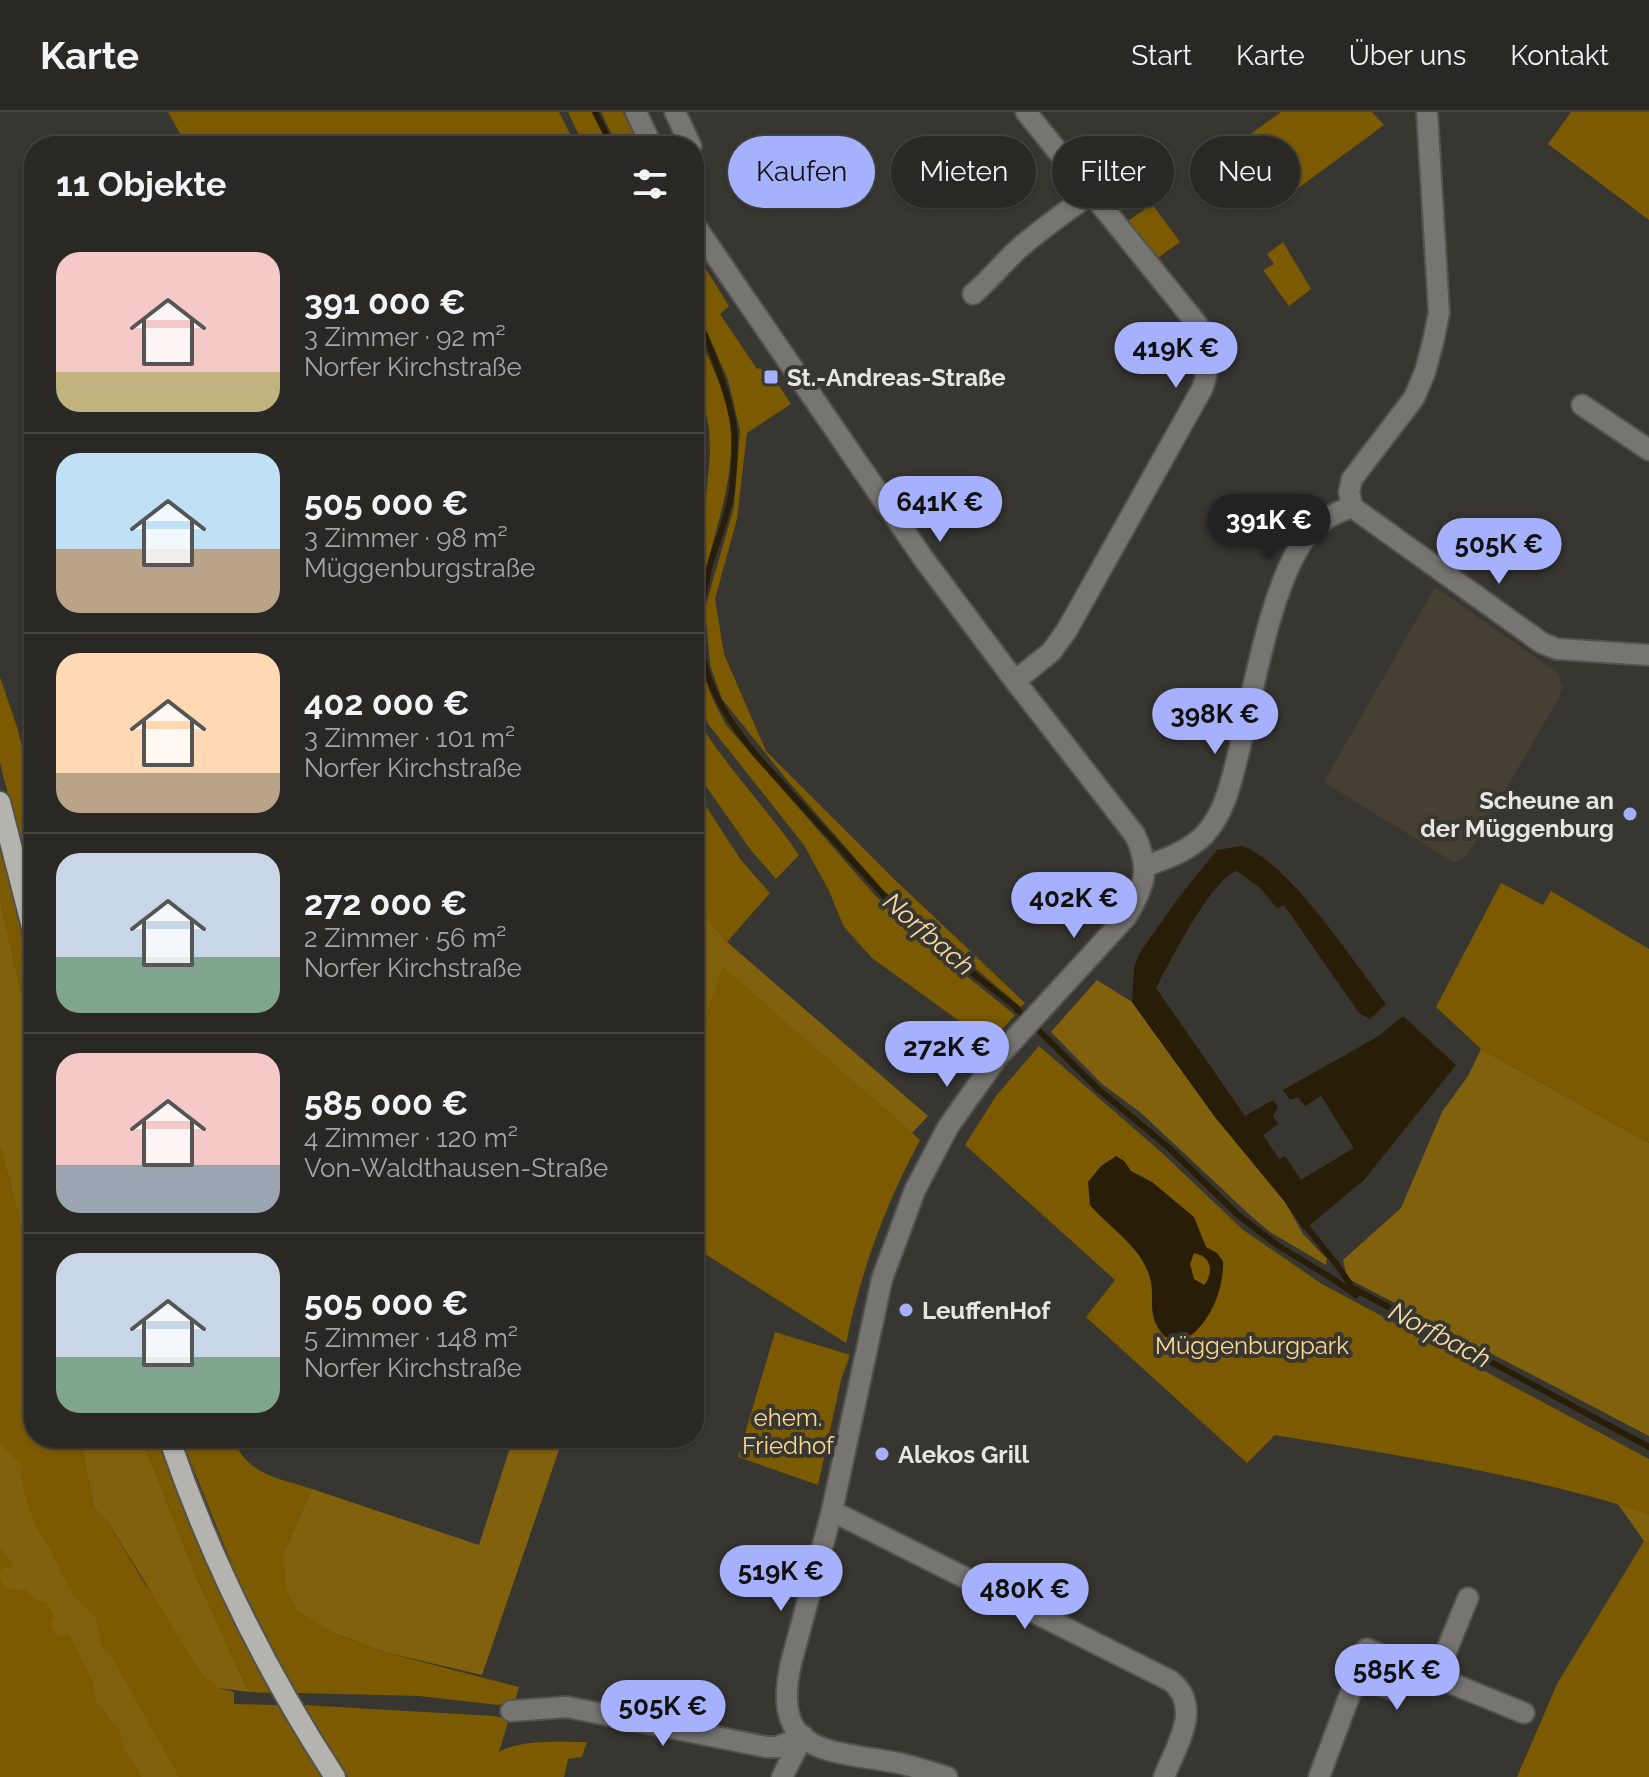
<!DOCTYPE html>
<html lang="de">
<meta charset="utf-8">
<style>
:root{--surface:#2a2825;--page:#363432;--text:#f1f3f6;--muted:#a5a6a7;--line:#464442;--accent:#a5b1fc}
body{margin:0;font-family:Raleway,sans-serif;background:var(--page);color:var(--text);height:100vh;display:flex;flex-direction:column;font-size:30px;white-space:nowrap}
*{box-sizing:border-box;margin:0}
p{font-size:26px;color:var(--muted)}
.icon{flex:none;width:44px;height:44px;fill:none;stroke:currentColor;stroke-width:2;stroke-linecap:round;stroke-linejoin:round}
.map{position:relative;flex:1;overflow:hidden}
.details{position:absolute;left:24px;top:24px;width:680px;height:1312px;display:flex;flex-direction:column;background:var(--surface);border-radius:32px;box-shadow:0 2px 6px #0004,0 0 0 2px var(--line)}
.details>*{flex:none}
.hud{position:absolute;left:728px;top:24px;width:760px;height:72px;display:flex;gap:16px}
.price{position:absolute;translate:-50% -68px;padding:0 18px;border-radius:28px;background:var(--accent);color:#111;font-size:26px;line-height:52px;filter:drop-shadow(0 2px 4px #0008)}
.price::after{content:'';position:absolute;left:50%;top:48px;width:24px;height:18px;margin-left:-12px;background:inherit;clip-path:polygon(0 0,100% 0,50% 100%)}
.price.selected{background:#222;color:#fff}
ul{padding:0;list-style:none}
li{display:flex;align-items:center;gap:24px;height:200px;padding:0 32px}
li+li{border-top:2px solid var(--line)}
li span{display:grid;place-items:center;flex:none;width:224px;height:160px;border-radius:24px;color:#555}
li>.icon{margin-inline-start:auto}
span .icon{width:96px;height:96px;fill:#fffc;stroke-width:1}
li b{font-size:34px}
h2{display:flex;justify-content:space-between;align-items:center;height:96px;padding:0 32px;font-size:34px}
.chip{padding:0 28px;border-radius:36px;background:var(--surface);box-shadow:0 2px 6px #0004,0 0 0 2px var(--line);font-size:28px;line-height:72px}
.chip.selected{background:var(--accent);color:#111}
header{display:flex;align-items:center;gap:48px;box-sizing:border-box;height:112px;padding:0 40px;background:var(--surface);border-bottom:2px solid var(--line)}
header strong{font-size:38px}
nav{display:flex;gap:44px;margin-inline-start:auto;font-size:28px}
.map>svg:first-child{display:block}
.built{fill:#453f34}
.green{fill:#7b5a00}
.forest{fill:#82610c}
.water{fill:#281d06;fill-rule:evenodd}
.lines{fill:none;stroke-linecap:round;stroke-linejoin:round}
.stream{stroke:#281d06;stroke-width:6}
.minor-casing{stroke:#54524d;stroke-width:24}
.major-casing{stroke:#54524d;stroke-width:24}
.minor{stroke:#767572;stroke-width:20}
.major{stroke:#b5b3ad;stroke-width:20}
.poi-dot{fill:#a5b1fc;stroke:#383631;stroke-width:3}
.labels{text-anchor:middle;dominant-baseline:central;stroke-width:8;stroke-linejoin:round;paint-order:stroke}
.poi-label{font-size:24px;font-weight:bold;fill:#e6e5e1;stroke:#383631;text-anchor:start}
.park-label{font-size:24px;fill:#ffd98b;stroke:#383631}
.water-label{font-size:26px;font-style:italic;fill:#f9dca4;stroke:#383631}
</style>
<header>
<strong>Karte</strong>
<nav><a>Start</a><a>Karte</a><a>Über uns</a><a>Kontakt</a></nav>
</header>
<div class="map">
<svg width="1649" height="1665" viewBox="0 0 1649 1665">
<rect width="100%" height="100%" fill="#383631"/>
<!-- built -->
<path class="built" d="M 1435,475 L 1558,561 L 1562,576 L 1559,586 L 1469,740 L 1462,747 L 1453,750 L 1324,670 Z"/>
<!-- green -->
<g class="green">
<path d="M 168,0 L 559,0 L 576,34 L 187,34 Z"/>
<path d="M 568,0 L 593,0 L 608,34 L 584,34 Z"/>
<path d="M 601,0 L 623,0 L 639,34 L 617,34 Z"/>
<path d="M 1281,0 L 1372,0 L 1384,13 L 1297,77 L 1265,35 L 1244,49 L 1234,34 Z"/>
<path d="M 1571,0 L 1649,0 L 1649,108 L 1548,32 Z"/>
<path d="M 1152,92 L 1180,130 L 1155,148 L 1125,111 Z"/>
<path d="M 1283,130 L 1311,177 L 1289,194 L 1263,158 L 1274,152 L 1267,142 Z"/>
<path d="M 694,138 L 729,194 L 720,202 L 757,257 L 760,256 L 771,272 L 776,269 L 791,292 L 747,321 L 737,407 L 715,487 L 724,542 L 766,639 L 893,766 L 1025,891 L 1021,895 L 883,778 L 787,668 L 722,587 L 710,553 L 705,496 L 734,395 L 740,318 L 728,268 L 694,190 Z"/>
<path d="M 694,214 C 708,245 725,277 730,312 C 734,344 727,378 719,408 C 697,490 682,538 727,614 L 873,781 L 907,816 L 1015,903 L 996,924 L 987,929 L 872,846 L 844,815 L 829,779 L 804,733 L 708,612 L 694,578 L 694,439 L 706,385 L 710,341 L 709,317 L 702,282 L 694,262 Z"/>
<path d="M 694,287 C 700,325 701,357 694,395 Z"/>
<path d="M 0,565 L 18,618 L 34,684 L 34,783 L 0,651 Z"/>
<path d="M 694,602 C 724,653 766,695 799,743 L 776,767 L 750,737 L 694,657 Z"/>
<path d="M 694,676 L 741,748 L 770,781 L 727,830 L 694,792 Z"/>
<path d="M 0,736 L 34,870 L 34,936 L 0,788 Z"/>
<path d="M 1501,771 L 1543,793 L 1551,779 L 1649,837 L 1649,1031 L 1481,937 L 1436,895 Z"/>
<path d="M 723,854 L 920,1028 C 885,1093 861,1159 846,1231 L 694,1135 L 694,941 Z"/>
<path d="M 1039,934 L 1161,1040 L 1242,1117 L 1322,1172 L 1649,1347 L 1649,1402 C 1528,1362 1400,1344 1275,1323 L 1247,1351 L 1086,1205 L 1115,1168 L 965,1033 L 996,984 Z"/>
<path d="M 0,1034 L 34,1162 L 34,1326 L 76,1326 L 83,1342 L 94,1396 L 107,1409 L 143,1469 L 219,1576 L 234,1580 L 234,1592 L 278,1593 L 323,1665 L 0,1665 Z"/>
<path d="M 775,1220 L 850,1243 L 841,1268 L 818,1373 L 738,1345 Z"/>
<path d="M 142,1326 L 159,1326 C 191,1414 227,1498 272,1581 L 249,1580 L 196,1464 Z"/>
<path d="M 181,1326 L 232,1326 C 249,1364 276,1365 312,1377 L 283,1442 L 336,1522 L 388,1541 L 519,1575 L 515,1589 L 498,1593 L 419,1584 L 296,1581 L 239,1470 Z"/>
<path d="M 1644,1429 L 1649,1430 L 1649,1665 L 1517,1665 L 1557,1572 Z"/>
<path d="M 303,1593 L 494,1604 L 509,1607 L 499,1640 C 519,1627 563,1630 587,1630 L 582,1645 L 568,1647 L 564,1665 L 348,1665 Z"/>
</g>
<!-- forest -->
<g class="forest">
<path d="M 0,788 L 34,936 L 34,1162 L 0,1034 Z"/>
<path d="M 694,792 L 727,830 L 928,1004 L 912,1021 L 723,855 L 694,941 Z"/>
<path d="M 1097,868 L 1132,890 L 1215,1005 L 1285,1090 L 1303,1122 L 1327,1147 L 1326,1153 L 1270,1120 L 1250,1103 L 1140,1000 L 1102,972 L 1051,920 Z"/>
<path d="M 1481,937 L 1649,1031 L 1649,1324 L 1347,1166 L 1343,1148 L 1401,1096 L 1442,1000 L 1468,964 Z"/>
<path d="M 76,1326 L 142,1326 L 196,1464 L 249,1580 L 219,1576 L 203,1564 L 107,1409 L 94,1396 L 83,1342 Z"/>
<path d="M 513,1326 L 563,1326 L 482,1563 L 388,1541 L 336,1522 L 297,1498 L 286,1476 L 283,1442 L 312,1377 L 479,1433 Z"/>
<path d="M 0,1331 L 23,1355 C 17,1370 33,1407 39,1421 C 42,1427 48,1431 50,1437 C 62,1460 72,1490 96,1504 L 101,1533 L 111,1544 L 179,1665 L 141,1665 L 132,1647 L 125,1639 L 119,1617 L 106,1603 L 103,1594 L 97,1592 L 92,1568 L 69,1522 L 60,1524 L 55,1520 L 51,1512 L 54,1505 L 47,1491 L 35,1487 L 25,1477 C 10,1479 1,1477 0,1460 L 3,1456 L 13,1455 L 0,1435 Z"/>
<path d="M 1618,1392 L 1649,1402 L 1649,1430 L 1644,1429 Z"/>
</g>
<!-- water -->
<g class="water">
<path d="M 1242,734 C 1289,750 1354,851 1386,892 L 1370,907 L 1359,901 L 1284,793 L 1277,796 L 1260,776 L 1237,759 C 1213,764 1168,853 1156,876 L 1245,1004 L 1273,988 L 1278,995 L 1273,1004 L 1278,1012 L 1263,1023 L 1279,1047 L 1285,1044 L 1301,1068 L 1354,1036 L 1321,984 L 1305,994 L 1298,985 L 1290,988 L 1283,978 L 1379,924 L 1403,904 L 1456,953 L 1364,1068 L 1304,1118 L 1285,1090 L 1215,1005 L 1132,890 L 1134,856 L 1139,842 L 1176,789 L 1217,738 Z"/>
<path d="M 1116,1044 L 1124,1049 L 1131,1059 L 1152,1070 L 1194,1105 L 1206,1135 L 1217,1141 L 1223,1149 C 1224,1173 1214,1202 1195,1220 C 1187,1228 1175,1226 1165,1225 C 1143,1201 1158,1184 1148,1160 C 1138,1133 1108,1114 1090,1093 L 1088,1070 L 1101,1054 ZM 1194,1141 C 1212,1144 1214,1161 1204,1173 L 1194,1167 L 1190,1152 Z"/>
</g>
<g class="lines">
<!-- stream -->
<g class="stream">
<path d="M 595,0 L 612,34"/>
<path d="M 694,201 C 709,229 730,284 734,316 C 736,335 734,357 732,376 C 729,403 717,428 710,453 C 688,534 704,580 757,644 L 908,810 L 1014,894 L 1098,977 L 1168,1035 L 1238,1103 L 1277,1133 L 1333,1167 L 1356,1183 L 1351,1175 L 1649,1335"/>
<path d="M 1302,1108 C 1318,1132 1339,1151 1352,1176"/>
</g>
<!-- minor casing -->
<g class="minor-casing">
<g id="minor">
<path d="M 636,0 L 652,34"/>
<path d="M 675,0 L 691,34"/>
<path d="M 694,112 L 923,446 L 1015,569 L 1135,723 C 1151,757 1145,774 1126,805 L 997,946 L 948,1015 L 915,1078 L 882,1167 L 832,1399 L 791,1551 C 771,1642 826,1638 893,1650 C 911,1653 929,1660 947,1665"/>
<path d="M 973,182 C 992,166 1005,148 1024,132 C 1045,114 1069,98 1091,81"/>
<path d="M 1582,293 L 1649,338"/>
<path d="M 1352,395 L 1349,380 L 1352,367 L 1414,286 L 1425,260 L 1433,230 L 1439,201 L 1427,0"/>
<path d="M 1352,395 L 1542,531 L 1557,537 L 1649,543"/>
<path d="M 1015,569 L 1051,540 L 1067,518 L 1202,277 C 1211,254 1209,234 1197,212 L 1026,0"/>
<path d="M 1146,754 C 1168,746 1189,739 1205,722 C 1226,699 1231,669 1239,639 C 1253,581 1272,462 1311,419 C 1322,407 1337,400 1352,395"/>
<path d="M 832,1399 L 1171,1569 C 1203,1595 1176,1634 1164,1665"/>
<path d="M 1357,1564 L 1394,1578 L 1404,1552"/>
<path d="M 1436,1564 L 1468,1486"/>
<path d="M 511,1599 L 567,1595 L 766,1635 L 778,1635 L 803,1624"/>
<path d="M 782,1665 L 803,1624"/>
<path d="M 1319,1665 L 1367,1537 L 1524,1601"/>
</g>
</g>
<!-- major casing -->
<g class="major-casing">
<g id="major">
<path d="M 0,690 L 34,823"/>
<path d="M 169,1326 C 210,1446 266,1559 335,1665"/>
</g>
</g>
<!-- minor -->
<use href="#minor" class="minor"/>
<!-- major -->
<use href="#major" class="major"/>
</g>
<!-- markers -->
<g class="poi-dot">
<rect x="763" y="257" width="16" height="16" rx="4"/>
<circle cx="1630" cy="702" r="8"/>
<circle cx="906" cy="1198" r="8"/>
<circle cx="882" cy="1342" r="8"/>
</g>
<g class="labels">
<!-- poi labels -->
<g class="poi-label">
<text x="787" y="265">St.-Andreas-Straße</text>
<text x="1614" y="688" text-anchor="end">Scheune an<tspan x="1614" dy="28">der Müggenburg</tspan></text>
<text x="922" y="1198">LeuffenHof</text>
<text x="898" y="1342">Alekos Grill</text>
</g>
<!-- park labels -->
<g class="park-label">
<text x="1252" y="1233">Müggenburgpark</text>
<text x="788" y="1305">ehem.<tspan x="788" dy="28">Friedhof</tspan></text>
</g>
<!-- water labels -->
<g class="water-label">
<text transform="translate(929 822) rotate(41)">Norfbach</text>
<text transform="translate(1440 1223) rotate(28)">Norfbach</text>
</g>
</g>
</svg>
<b class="price" style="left:1176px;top:278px">419K €</b>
<b class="price" style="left:940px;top:432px">641K €</b>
<b class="price selected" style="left:1269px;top:450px">391K €</b>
<b class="price" style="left:1499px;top:474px">505K €</b>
<b class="price" style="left:1215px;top:644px">398K €</b>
<b class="price" style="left:1074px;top:828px">402K €</b>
<b class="price" style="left:947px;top:977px">272K €</b>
<b class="price" style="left:781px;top:1501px">519K €</b>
<b class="price" style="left:1025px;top:1519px">480K €</b>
<b class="price" style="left:1397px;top:1600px">585K €</b>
<b class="price" style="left:663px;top:1636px">505K €</b>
<div class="hud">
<a class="chip selected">Kaufen</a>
<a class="chip">Mieten</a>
<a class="chip">Filter</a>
<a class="chip">Neu</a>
</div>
<section class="details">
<h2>11 Objekte<svg class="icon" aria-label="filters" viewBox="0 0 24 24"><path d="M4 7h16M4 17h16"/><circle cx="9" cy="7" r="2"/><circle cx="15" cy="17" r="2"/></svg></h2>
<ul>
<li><span style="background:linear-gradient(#f6c9c9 75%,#c2b280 0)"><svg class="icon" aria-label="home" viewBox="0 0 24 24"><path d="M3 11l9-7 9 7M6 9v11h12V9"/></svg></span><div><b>391 000 €</b><p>3 Zimmer · 92 m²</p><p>Norfer Kirchstraße</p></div></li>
<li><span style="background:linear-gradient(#bfe0f5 60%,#b9a48a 0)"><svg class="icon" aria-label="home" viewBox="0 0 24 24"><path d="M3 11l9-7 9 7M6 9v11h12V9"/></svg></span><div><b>505 000 €</b><p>3 Zimmer · 98 m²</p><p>Müggenburgstraße</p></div></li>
<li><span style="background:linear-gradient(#ffd9b3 75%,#b9a48a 0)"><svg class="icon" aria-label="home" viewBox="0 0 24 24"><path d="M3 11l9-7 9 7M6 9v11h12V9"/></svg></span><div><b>402 000 €</b><p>3 Zimmer · 101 m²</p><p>Norfer Kirchstraße</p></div></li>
<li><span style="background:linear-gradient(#c9d6e8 65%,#7fa58c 0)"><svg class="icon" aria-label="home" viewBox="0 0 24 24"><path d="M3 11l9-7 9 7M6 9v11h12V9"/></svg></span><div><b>272 000 €</b><p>2 Zimmer · 56 m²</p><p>Norfer Kirchstraße</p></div></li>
<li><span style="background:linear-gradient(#f6c9c9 70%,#9aa5b1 0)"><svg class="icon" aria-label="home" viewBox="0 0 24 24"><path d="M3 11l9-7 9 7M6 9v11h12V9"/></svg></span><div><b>585 000 €</b><p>4 Zimmer · 120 m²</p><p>Von-Waldthausen-Straße</p></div></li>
<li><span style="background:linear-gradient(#c9d6e8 65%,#7fa58c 0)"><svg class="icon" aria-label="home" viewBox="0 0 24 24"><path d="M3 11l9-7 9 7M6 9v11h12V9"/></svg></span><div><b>505 000 €</b><p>5 Zimmer · 148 m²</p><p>Norfer Kirchstraße</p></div></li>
</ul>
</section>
</div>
